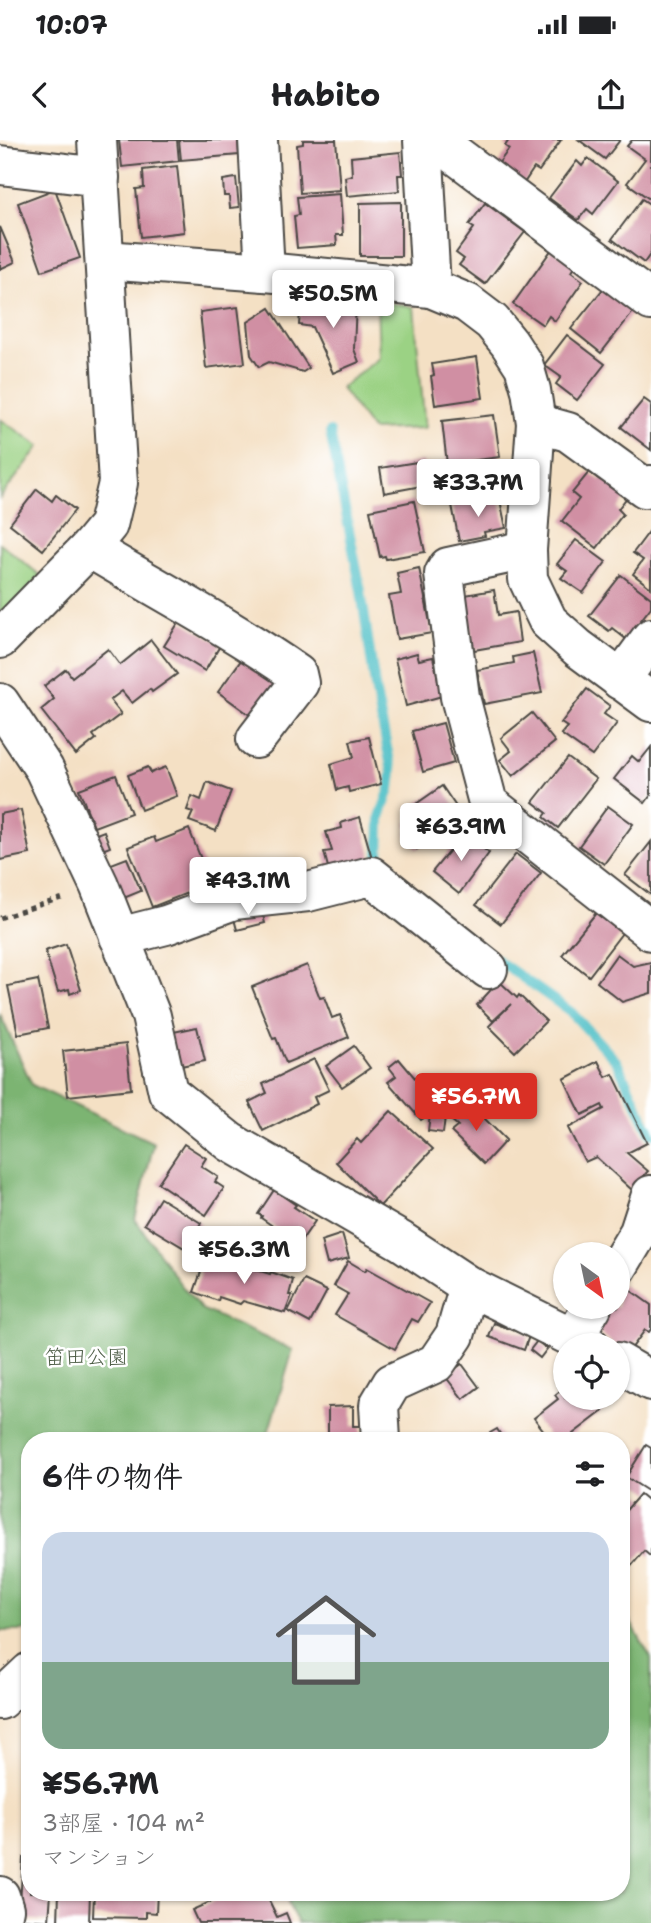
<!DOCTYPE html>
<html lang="ja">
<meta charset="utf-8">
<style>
:root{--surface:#fff;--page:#f2f2f2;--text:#202124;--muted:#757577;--accent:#d93025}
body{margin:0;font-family:"Shantell Sans","Klee One",sans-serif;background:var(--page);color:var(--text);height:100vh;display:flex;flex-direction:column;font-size:26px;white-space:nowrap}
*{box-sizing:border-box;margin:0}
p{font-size:23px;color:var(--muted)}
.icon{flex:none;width:38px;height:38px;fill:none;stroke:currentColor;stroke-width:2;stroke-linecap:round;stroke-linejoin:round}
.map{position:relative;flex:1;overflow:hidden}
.panel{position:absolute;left:21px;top:1292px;width:609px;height:469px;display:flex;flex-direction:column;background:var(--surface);border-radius:28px;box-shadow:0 2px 5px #0004}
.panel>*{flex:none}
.needle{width:46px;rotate:147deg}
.tools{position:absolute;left:553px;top:1102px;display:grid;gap:14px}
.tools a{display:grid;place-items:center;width:77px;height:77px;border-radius:50%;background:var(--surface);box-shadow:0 2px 5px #0004;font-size:35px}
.price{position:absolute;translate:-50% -60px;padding:0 16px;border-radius:7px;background:#fff;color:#222;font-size:23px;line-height:46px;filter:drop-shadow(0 2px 4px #0008)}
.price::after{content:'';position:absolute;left:50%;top:42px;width:21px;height:16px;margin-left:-10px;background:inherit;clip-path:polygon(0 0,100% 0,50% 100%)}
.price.selected{background:var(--accent);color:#fff}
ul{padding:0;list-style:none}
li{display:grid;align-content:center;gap:14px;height:371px;padding:0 21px}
li span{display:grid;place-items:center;height:217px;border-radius:21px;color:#555}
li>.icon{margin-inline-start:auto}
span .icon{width:126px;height:126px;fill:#fffc;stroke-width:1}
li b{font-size:30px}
h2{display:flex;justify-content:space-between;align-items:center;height:84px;padding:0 21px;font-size:30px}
.status{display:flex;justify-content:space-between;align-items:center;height:49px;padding:0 35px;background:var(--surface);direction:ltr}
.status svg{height:19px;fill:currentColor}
header{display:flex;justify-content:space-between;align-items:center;height:91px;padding:0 21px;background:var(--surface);font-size:32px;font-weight:700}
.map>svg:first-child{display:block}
.green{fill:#9bd284;stroke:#637e58;stroke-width:2}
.forest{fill:#7cb472;stroke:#54704e;stroke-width:2}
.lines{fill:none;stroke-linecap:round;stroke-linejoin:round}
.stream{stroke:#53c1c8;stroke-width:10}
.building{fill:#d08fa3}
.minor-casing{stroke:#494642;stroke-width:42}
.path{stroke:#494642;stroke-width:4.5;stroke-dasharray:5 5;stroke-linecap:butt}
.minor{stroke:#fff;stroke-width:38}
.labels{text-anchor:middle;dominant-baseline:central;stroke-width:5;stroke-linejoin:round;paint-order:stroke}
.park-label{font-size:21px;fill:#4d5d46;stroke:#fff}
</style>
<div class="status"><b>10:07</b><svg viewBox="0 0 49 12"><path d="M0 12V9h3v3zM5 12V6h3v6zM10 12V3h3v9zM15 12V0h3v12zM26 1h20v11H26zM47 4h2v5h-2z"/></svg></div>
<header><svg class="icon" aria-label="back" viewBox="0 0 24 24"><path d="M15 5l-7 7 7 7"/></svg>Habito<svg class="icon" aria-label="share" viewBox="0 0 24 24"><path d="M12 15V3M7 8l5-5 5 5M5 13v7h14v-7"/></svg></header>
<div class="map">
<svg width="651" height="1783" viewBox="0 0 651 1783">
<rect width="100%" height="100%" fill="#fff"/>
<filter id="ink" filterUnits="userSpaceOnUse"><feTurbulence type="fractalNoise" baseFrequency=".0143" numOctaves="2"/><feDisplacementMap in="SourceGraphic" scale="14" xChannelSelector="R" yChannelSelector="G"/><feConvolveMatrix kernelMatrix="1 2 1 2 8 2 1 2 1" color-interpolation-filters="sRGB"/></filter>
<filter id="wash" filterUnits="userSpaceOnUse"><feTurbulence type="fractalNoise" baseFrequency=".00686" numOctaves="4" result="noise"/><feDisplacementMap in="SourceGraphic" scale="28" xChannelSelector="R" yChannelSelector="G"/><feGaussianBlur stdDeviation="1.57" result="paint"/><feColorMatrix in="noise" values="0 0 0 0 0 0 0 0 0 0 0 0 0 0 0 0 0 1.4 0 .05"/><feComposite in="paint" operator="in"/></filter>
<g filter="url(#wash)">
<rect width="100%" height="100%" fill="#f4e0c4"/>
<!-- green -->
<g class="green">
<path d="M 377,161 L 414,167 L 425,288 L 372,290 L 341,248 L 379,218 Z"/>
<path d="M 0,279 L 40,306 L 0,358 Z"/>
<path d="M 0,403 L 41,436 L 0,478 Z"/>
</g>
<!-- forest -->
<g class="forest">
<path d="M 0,874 L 32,945 L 154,1003 L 135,1079 L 181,1145 L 201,1169 L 293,1210 L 266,1300 L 30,1300 L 30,1487 L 23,1491 L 0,1491 Z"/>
<path d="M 621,1466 L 651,1518 L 651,1783 L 298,1783 L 288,1764 L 288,1752 L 621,1752 Z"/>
</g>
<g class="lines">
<!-- stream -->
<g class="stream">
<path d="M 330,292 L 361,451 L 376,553 L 392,632 L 390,649 L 380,677 L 379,726 L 383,729"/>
<path d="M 496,819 L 571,872 L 617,922 L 651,994"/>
</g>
</g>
<g id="blocks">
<!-- building -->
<g class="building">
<path d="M 119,0 L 177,0 L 179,21 L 122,27 Z"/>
<path d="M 179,0 L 238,0 L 239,15 L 181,20 Z"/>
<path d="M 303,0 L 336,0 L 340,50 L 300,53 L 297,5 L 303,4 Z"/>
<path d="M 509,0 L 561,0 L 539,31 L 534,28 L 524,43 L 498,24 L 509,9 L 505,6 Z"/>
<path d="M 579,0 L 620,0 L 605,19 Z"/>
<path d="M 632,0 L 651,0 L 651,60 L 627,43 L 645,19 L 627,6 Z"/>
<path d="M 400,12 L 402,35 L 398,35 L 399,51 L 347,56 L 345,37 L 352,35 L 351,17 Z"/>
<path d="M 588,18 L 618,41 L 593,74 L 587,69 L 578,80 L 549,58 L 577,21 L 582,26 Z"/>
<path d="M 177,26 L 184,92 L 141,97 L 136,49 L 144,48 L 143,30 Z"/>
<path d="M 236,38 L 239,67 L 230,68 L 229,56 L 224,56 L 223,40 Z"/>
<path d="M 55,49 L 80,118 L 42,131 L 18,63 Z"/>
<path d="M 340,54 L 343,95 L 336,95 L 337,105 L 297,108 L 294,76 L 299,75 L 297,57 Z"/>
<path d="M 642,59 L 651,65 L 651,113 L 644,123 L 612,99 Z"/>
<path d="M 401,62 L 401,116 L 360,116 L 360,63 Z"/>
<path d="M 485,63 L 525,92 L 485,144 L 459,125 L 464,119 L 456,113 L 474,88 L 469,85 Z"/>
<path d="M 0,87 L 15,122 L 0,129 Z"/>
<path d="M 552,109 L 575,125 L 571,132 L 583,141 L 555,181 L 549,176 L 543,185 L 513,164 Z"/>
<path d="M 603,149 L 633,172 L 601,213 L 571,189 Z"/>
<path d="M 301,160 L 356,163 L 354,209 L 359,222 L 333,233 L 312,187 L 299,185 Z"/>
<path d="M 238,167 L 245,223 L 206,228 L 200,172 Z"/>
<path d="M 270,168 L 309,228 L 303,232 L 269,222 L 259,227 L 251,215 L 248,182 Z"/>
<path d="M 567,195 L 605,224 L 577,260 L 556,244 L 561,237 L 544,225 Z"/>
<path d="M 477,217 L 483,258 L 435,265 L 431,236 L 434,235 L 432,224 Z"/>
<path d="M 644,259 L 651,264 L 651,310 L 621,287 Z"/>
<path d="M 494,275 L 500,317 L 447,324 L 442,281 Z"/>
<path d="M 423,321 L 427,345 L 384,353 L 380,328 Z"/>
<path d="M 589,332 L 600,340 L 602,337 L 628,356 L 618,369 L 623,374 L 597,408 L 562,381 L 579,359 L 572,353 Z"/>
<path d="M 37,349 L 52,361 L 56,355 L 75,370 L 43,410 L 10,384 Z"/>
<path d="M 500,360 L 506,388 L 484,392 L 485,396 L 459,401 L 452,365 L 471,362 L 471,365 Z"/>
<path d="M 414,361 L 425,412 L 386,419 L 385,416 L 380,417 L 370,370 Z"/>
<path d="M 651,389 L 651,448 L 633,434 L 643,420 L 633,413 Z"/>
<path d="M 576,400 L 606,422 L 583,453 L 561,438 L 567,431 L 557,424 Z"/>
<path d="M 419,428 L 432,493 L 397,499 L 389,456 L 401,454 L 397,433 Z"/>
<path d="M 621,435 L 651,458 L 651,467 L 626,499 L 612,488 L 609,491 L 589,476 Z"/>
<path d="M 494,450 L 498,475 L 516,472 L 520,502 L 474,510 L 465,455 Z"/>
<path d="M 180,480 L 221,504 L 205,531 L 164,506 Z"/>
<path d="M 151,500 L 177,534 L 152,552 L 150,549 L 132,563 L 122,551 L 110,560 L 121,574 L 93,595 L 96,599 L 76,615 L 41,570 L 54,559 L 44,546 L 66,529 L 72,537 L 108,509 L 120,525 Z"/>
<path d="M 417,513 L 419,520 L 433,517 L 442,556 L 406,566 L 395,519 Z"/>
<path d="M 533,513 L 542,553 L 484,564 L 477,530 L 514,523 L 513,517 Z"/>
<path d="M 242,519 L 278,545 L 254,578 L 218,552 Z"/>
<path d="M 587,549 L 610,566 L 604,574 L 617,583 L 592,616 L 561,594 L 567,587 L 561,583 Z"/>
<path d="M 532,573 L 555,602 L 513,636 L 500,620 L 511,611 L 501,598 Z"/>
<path d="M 443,583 L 454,623 L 423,632 L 412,591 Z"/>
<path d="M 369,597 L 381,644 L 349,652 L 348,647 L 337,650 L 331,624 L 354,617 L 350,601 Z"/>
<path d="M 651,607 L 651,655 L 645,663 L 614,639 L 632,616 L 639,622 Z"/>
<path d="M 568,618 L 596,639 L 558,688 L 544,677 L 547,673 L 533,662 Z"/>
<path d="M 148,627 L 151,633 L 166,627 L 177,656 L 141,670 L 128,635 Z"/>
<path d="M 116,635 L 131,673 L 94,687 L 79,649 Z"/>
<path d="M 207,642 L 231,651 L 216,691 L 189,681 L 193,672 L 187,670 L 192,656 L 201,660 Z"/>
<path d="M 442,646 L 463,677 L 417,709 L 406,692 L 410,689 L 406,684 L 421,673 L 416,664 Z"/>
<path d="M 608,666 L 633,684 L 604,724 L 579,706 Z"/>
<path d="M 21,670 L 30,714 L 0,720 L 0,674 Z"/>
<path d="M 360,677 L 374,725 L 329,731 L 324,712 L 332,711 L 326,692 L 342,688 L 341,683 Z"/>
<path d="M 189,689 L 207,734 L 191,740 L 195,750 L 152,767 L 128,707 L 154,697 L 156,702 Z"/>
<path d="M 104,691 L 110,707 L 97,712 L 91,696 Z"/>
<path d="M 464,693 L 489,713 L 459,754 L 432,732 Z"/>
<path d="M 651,702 L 651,755 L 625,735 Z"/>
<path d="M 516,714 L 541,733 L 501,784 L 476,765 Z"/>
<path d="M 127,718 L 141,751 L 119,760 L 106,726 Z"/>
<path d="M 260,764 L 265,783 L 237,790 L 232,771 Z"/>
<path d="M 596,773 L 622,793 L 589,836 L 562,815 Z"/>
<path d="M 66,804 L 81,850 L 70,854 L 69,849 L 58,852 L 45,811 Z"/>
<path d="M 617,814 L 633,826 L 651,822 L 651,853 L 622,862 L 597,842 Z"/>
<path d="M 307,825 L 320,858 L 324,857 L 332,878 L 340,875 L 349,897 L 286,923 L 276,898 L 273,899 L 252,847 Z"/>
<path d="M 38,840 L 48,888 L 18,894 L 8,846 Z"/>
<path d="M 499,841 L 517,858 L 519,855 L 546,881 L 515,912 L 489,886 L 511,864 L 493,881 L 477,865 Z"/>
<path d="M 197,887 L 205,921 L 176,927 L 169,893 Z"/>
<path d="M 126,904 L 131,949 L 68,956 L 63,911 Z"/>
<path d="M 354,906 L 370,928 L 342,947 L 326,926 Z"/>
<path d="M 314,919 L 329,950 L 314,957 L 317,964 L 263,991 L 249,962 L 267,953 L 263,944 Z"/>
<path d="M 399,919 L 415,938 L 418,935 L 432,952 L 437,949 L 446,959 L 438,967 L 446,969 L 443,993 L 428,991 L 430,974 L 421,980 L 388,942 L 396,936 L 389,927 Z"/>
<path d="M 598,921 L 606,937 L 613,934 L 647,1003 L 627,1013 L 648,1031 L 632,1050 L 596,1017 L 585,1022 L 568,988 L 604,969 L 602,965 L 582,975 L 564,939 Z"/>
<path d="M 467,961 L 506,1000 L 484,1024 L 451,992 L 458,986 L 450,979 Z"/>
<path d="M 391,971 L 433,1009 L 380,1066 L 336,1022 L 357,999 L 361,1003 Z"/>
<path d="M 184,1004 L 206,1018 L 201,1026 L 218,1037 L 215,1042 L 224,1048 L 206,1075 L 158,1043 Z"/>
<path d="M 274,1050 L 296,1065 L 294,1067 L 315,1081 L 299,1104 L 261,1078 L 262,1076 L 258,1074 Z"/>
<path d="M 160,1058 L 201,1083 L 186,1109 L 144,1084 Z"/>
<path d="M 342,1094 L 349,1118 L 327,1124 L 321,1101 Z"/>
<path d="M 202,1119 L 224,1127 L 225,1123 L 247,1131 L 247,1127 L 270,1134 L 271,1132 L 293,1140 L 289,1155 L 292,1155 L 285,1173 L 243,1161 L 240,1164 L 219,1157 L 218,1161 L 194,1152 L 201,1132 L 198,1131 Z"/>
<path d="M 348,1121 L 365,1131 L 367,1128 L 430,1163 L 418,1182 L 412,1179 L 395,1209 L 335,1175 L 348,1154 L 334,1146 Z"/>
<path d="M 304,1140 L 327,1151 L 310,1183 L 288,1171 Z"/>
<path d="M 623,1145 L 651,1165 L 651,1189 L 649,1192 L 645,1190 L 628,1213 L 592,1188 L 607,1167 L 618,1167 L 618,1153 Z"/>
<path d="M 494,1183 L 529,1196 L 524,1210 L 489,1197 Z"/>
<path d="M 537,1201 L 547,1209 L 540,1218 L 530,1210 Z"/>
<path d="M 462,1224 L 479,1247 L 463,1259 L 445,1236 Z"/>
<path d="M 565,1247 L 565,1258 L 611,1258 L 600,1266 L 603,1271 L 565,1300 L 560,1297 L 551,1300 L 534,1278 L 558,1259 L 555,1255 Z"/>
<path d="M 353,1266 L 353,1286 L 361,1286 L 361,1300 L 328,1300 L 328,1267 Z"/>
<path d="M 497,1289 L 504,1300 L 478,1300 Z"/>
<path d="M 646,1305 L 651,1308 L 651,1353 L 626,1337 Z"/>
<path d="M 640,1354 L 651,1363 L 651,1415 L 650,1416 L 644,1411 L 621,1438 L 621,1376 Z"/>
<path d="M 23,1718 L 30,1719 L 30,1752 L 51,1752 L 49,1781 L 19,1779 Z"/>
<path d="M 59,1752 L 90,1752 L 89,1783 L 58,1783 Z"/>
<path d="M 94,1752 L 157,1752 L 156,1773 L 146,1772 L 146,1778 L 93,1777 Z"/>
<path d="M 233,1752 L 265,1752 L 277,1777 L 286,1773 L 290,1783 L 198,1783 L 192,1770 Z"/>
</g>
</g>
</g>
<g filter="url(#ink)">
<use href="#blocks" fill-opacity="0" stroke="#494642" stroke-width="2"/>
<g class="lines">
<!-- minor casing -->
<g class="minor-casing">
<g id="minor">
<path d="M 258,0 L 265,132"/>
<path d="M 423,0 L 431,148"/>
<path d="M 424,5 L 449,10 L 651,161"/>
<path d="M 0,25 L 100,37"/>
<path d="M 105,120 L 265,132 L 431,148 L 467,163 L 492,182 L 509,203 L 524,226 L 531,250 L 536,283 L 527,410 L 528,439 L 548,481 L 578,508 L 651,562"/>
<path d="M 536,283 L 568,292 L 645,348 L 651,345"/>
<path d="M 89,408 C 159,450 231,488 297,534 L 299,543 L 256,599"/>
<path d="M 527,410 L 448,427 L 444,434 L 460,557 L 488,663 L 651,791"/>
<path d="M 0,499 L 89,408 L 108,385 L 118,343 L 97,0"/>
<path d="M 620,540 L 651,498"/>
<path d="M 0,563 L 44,629 L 99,745 L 151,876 L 168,952 L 230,1002 L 401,1101 L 469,1146 L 590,1206"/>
<path d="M 119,797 L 166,785 L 234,760 L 308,752 L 371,736 L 488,829"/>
<path d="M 618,1127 L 639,1092 L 651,1055"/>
<path d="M 574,1196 L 592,1167"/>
<path d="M 618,1222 L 651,1241"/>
<path d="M 381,1300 L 379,1265 L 392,1243 L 436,1223 L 455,1195 L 469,1146"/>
<path d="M 0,1560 L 30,1532"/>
<path d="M 0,1756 L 4,1769 L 1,1783"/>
</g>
</g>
<!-- path -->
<path class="path" d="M 0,778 L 65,757"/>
<!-- minor -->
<use href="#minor" class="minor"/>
</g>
</g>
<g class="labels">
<!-- park labels -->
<g class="park-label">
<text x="86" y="1217">笛田公園</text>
</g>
</g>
</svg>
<div class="tools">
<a><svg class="needle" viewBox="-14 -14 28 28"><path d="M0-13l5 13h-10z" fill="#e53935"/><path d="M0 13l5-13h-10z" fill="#757577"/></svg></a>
<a><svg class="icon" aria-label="locate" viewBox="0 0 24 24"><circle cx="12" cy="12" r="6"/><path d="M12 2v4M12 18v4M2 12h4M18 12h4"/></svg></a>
</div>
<b class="price" style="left:333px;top:190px">¥50.5M</b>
<b class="price" style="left:478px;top:379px">¥33.7M</b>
<b class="price" style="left:461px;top:723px">¥63.9M</b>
<b class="price" style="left:248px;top:777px">¥43.1M</b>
<b class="price selected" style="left:476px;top:993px">¥56.7M</b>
<b class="price" style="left:244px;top:1146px">¥56.3M</b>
<section class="panel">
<h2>6件の物件<svg class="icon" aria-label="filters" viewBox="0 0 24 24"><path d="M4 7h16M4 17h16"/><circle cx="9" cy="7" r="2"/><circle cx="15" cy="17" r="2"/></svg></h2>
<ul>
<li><span style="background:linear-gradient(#c9d6e8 60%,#7fa58c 0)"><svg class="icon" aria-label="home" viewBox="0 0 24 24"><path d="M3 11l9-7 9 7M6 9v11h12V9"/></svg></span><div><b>¥56.7M</b><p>3部屋 · 104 m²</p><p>マンション</p></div></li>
</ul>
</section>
</div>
